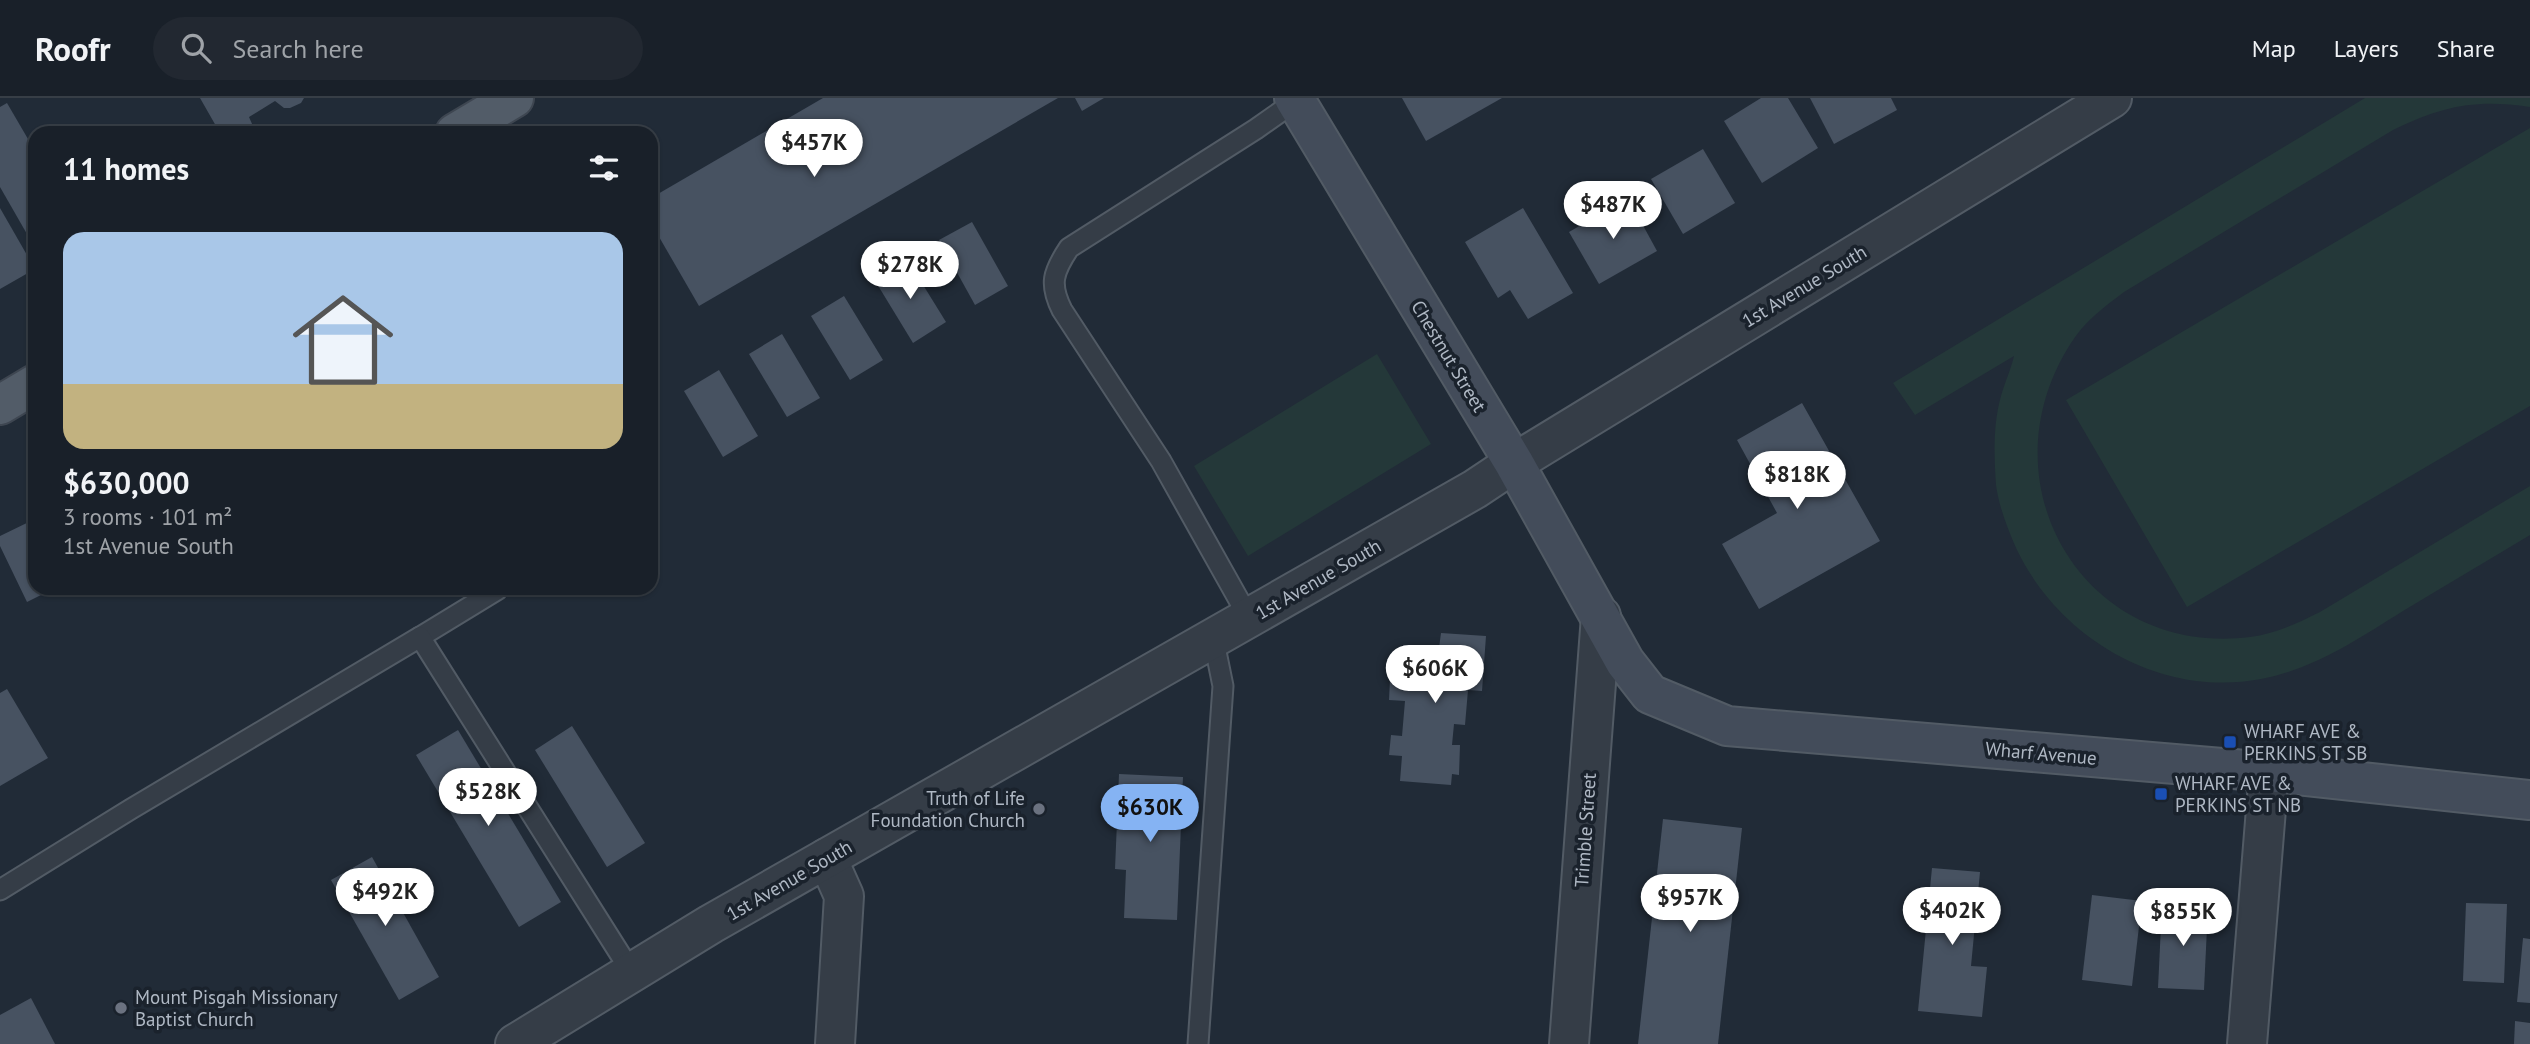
<!DOCTYPE html>
<meta charset="utf-8">
<style>
:root{--surface:#192029;--page:#222831;--text:#f1f3f6;--muted:#9fa3a8;--line:#373e46;--accent:#85b3f3}
body{margin:0;font-family:"PT Sans",sans-serif;background:var(--page);color:var(--text);height:100vh;display:flex;flex-direction:column;font-size:26px;white-space:nowrap}
*{box-sizing:border-box;margin:0}
p{font-size:23px;color:var(--muted)}
.icon{flex:none;width:38px;height:38px;fill:none;stroke:currentColor;stroke-width:2;stroke-linecap:round;stroke-linejoin:round}
.map{position:relative;flex:1;overflow:hidden}
.panel{position:absolute;left:28px;top:28px;width:630px;height:469px;display:flex;flex-direction:column;background:var(--surface);border-radius:21px;box-shadow:0 2px 5px #0004,0 0 0 2px var(--line)}
.panel>*{flex:none}
.price{position:absolute;translate:-50% -60px;padding:0 16px;border-radius:24px;background:#fff;color:#222;font-size:23px;line-height:46px;filter:drop-shadow(0 2px 4px #0008)}
.price::after{content:'';position:absolute;left:50%;top:42px;width:21px;height:16px;margin-left:-10px;background:inherit;clip-path:polygon(0 0,100% 0,50% 100%)}
.price.current{background:var(--accent);color:#111}
ul{padding:0;list-style:none}
li{display:grid;align-content:center;gap:14px;height:371px;padding:0 35px}
li+li{border-top:2px solid var(--line)}
li span{display:grid;place-items:center;height:217px;border-radius:21px;color:#555}
li>.icon{margin-inline-start:auto}
span .icon{width:126px;height:126px;fill:#fffc;stroke-width:1}
li b{font-size:30px}
h2{display:flex;justify-content:space-between;align-items:center;height:84px;padding:0 35px;font-size:30px}
header{display:flex;align-items:center;gap:42px;box-sizing:border-box;height:98px;padding:0 35px;background:var(--surface);border-bottom:2px solid var(--line)}
header strong{font-size:33px}
nav{display:flex;gap:38px;margin-inline-start:auto;font-size:24px}
.search{width:490px;height:63px;background:var(--page);display:flex;align-items:center;gap:18px;box-sizing:border-box;padding:0 24px;border-radius:38px;color:var(--muted);font-size:26px}
.map>svg:first-child{display:block}
.garden{fill:#243839}
.building{fill:#475261}
.lines{fill:none;stroke-linecap:round;stroke-linejoin:round}
.lane-casing{stroke:#525b65;stroke-width:23}
.street-casing{stroke:#525b65;stroke-width:42}
.secondary-casing{stroke:#525b65;stroke-width:42}
.primary-casing{stroke:#3e4651;stroke-width:42}
.lane{stroke:#353d47;stroke-width:19}
.street{stroke:#353d47;stroke-width:38}
.secondary{stroke:#434c5a;stroke-width:38}
.primary{stroke:#525c68;stroke-width:38}
.transit-dot{fill:#1a4fb4;stroke:#1a222c;stroke-width:2.5}
.worship-dot{fill:#6b7280;stroke:#1a222c;stroke-width:2.5}
.labels{text-anchor:middle;dominant-baseline:central;stroke-width:7;stroke-linejoin:round;paint-order:stroke}
.street-label{font-size:19px;fill:#afb8c4;stroke:#1a222c}
.poi-label{font-size:19px;fill:#afb8c4;stroke:#1a222c;text-anchor:start}
</style>
<header>
<strong>Roofr</strong>
<div class="search"><svg class="icon" aria-label="search" viewBox="0 0 24 24"><circle cx="10" cy="10" r="6"/><path d="M15 15l6 6"/></svg>Search here</div>
<nav><a>Map</a><a>Layers</a><a>Share</a></nav>
</header>
<div class="map">
<svg width="2530" height="946" viewBox="0 0 2530 946">
<rect width="100%" height="100%" fill="#212b37"/>
<!-- garden -->
<g class="garden">
<path d="M 2365,0 L 2530,0 L 2530,9 C 2475,1 2443,8 2393,32 L 2124,194 C 2104,209 2084,224 2071,245 C 1981,385 2084,560 2250,539 C 2275,536 2298,525 2320,514 L 2530,388 L 2530,437 C 2488,462 2445,488 2403,513 C 2358,541 2314,571 2261,581 C 2161,600 2060,541 2017,452 C 2008,432 1999,409 1996,387 C 1994,358 1993,326 2001,298 C 2005,284 2011,271 2014,258 L 1915,317 L 1893,285 Z"/>
<path d="M 2530,30 L 2530,308 L 2187,509 L 2066,302 Z"/>
<path d="M 1377,256 L 1431,346 L 1248,458 L 1194,368 Z"/>
</g>
<!-- building -->
<g class="building">
<path d="M 200,0 L 304,0 L 301,5 L 290,10 L 284,10 L 275,3 L 249,19 L 256,35 L 220,35 Z"/>
<path d="M 823,0 L 1058,0 L 699,208 L 651,125 L 651,100 Z"/>
<path d="M 1075,0 L 1104,0 L 1082,13 Z"/>
<path d="M 1402,0 L 1502,0 L 1426,43 Z"/>
<path d="M 1761,0 L 1788,0 L 1818,50 L 1762,85 L 1724,23 Z"/>
<path d="M 1810,0 L 1891,0 L 1897,12 L 1834,46 Z"/>
<path d="M 7,5 L 35,53 L 35,150 L 0,89 L 0,9 Z"/>
<path d="M 1703,51 L 1735,105 L 1683,136 L 1651,81 Z"/>
<path d="M 1628,100 L 1657,153 L 1599,186 L 1569,134 Z"/>
<path d="M 0,110 L 35,171 L 0,191 Z"/>
<path d="M 1523,110 L 1573,195 L 1528,221 L 1510,192 L 1498,200 L 1465,144 Z"/>
<path d="M 972,124 L 1008,188 L 975,207 L 939,142 Z"/>
<path d="M 907,161 L 946,224 L 913,245 L 874,181 Z"/>
<path d="M 844,198 L 883,262 L 850,282 L 811,218 Z"/>
<path d="M 782,236 L 820,300 L 787,319 L 749,256 Z"/>
<path d="M 719,272 L 758,338 L 723,359 L 684,293 Z"/>
<path d="M 1802,305 L 1880,443 L 1759,511 L 1722,446 L 1777,415 L 1737,342 Z"/>
<path d="M 35,421 L 35,490 L 55,490 L 27,504 L 0,448 L 0,438 Z"/>
<path d="M 1441,535 L 1486,538 L 1482,593 L 1468,592 L 1465,627 L 1454,626 L 1452,647 L 1460,647 L 1459,677 L 1452,676 L 1451,687 L 1400,683 L 1402,658 L 1389,657 L 1391,637 L 1402,638 L 1405,603 L 1389,602 L 1390,580 L 1401,581 L 1403,547 L 1439,550 Z"/>
<path d="M 7,591 L 48,660 L 0,688 L 0,595 Z"/>
<path d="M 572,628 L 645,745 L 607,769 L 535,652 Z"/>
<path d="M 458,632 L 561,804 L 519,829 L 416,657 Z"/>
<path d="M 1119,676 L 1183,679 L 1177,822 L 1124,820 L 1126,772 L 1115,771 Z"/>
<path d="M 1663,721 L 1742,730 L 1718,946 L 1638,946 Z"/>
<path d="M 372,759 L 439,879 L 399,902 L 331,782 Z"/>
<path d="M 1932,770 L 1980,774 L 1971,868 L 1987,869 L 1982,919 L 1918,913 Z"/>
<path d="M 2092,797 L 2142,803 L 2132,888 L 2082,882 Z"/>
<path d="M 2466,805 L 2507,806 L 2504,885 L 2463,883 Z"/>
<path d="M 2162,807 L 2208,809 L 2204,892 L 2158,890 Z"/>
<path d="M 2523,840 L 2530,841 L 2530,905 L 2517,904 Z"/>
<path d="M 31,900 L 55,946 L 0,946 L 0,917 Z"/>
<path d="M 2515,923 L 2530,925 L 2530,946 L 2514,946 Z"/>
</g>
<g class="lines">
<!-- lane casing -->
<g class="lane-casing">
<g id="lane">
<path d="M 1249,520 L 1161,363 L 1062,212 C 1049,186 1053,174 1069,150 L 1256,31 L 1300,0"/>
<path d="M 420,539 L 497,492"/>
<path d="M 0,792 L 131,711 L 420,539 L 632,875"/>
<path d="M 1198,946 L 1223,588 L 1213,539"/>
</g>
</g>
<!-- street casing -->
<g class="street-casing">
<g id="street">
<path d="M 827,760 L 844,798 L 835,946"/>
<path d="M 515,946 L 711,826 L 1475,391 L 1514,365 L 2112,0"/>
<path d="M 1569,946 L 1601,518"/>
<path d="M 2247,946 L 2269,674"/>
</g>
</g>
<!-- secondary casing -->
<g class="secondary-casing">
<path id="secondary" d="M 1294,0 L 1514,365 L 1625,564 L 1650,596 L 1727,628 L 2269,674 L 2530,702"/>
</g>
<!-- primary casing -->
<g class="primary-casing">
<g id="primary">
<path d="M 455,35 L 514,0"/>
<path d="M 0,307 L 35,286"/>
</g>
</g>
<!-- lane -->
<use href="#lane" class="lane"/>
<!-- street -->
<use href="#street" class="street"/>
<!-- secondary -->
<use href="#secondary" class="secondary"/>
<!-- primary -->
<use href="#primary" class="primary"/>
</g>
<!-- markers -->
<g class="transit-dot">
<rect x="2223" y="637" width="14" height="14" rx="3.5"/>
<rect x="2154" y="689" width="14" height="14" rx="3.5"/>
</g>
<g class="worship-dot">
<circle cx="1039" cy="711" r="7"/>
<circle cx="121" cy="910" r="7"/>
</g>
<g class="labels">
<!-- street labels -->
<g class="street-label">
<text transform="translate(1804 188) rotate(-31)">1st Avenue South</text>
<text transform="translate(1449 258) rotate(59)">Chestnut Street</text>
<text transform="translate(1318 481) rotate(-30)">1st Avenue South</text>
<text transform="translate(2041 655) rotate(5)">Wharf Avenue</text>
<text transform="translate(1585 732) rotate(-86)">Trimble Street</text>
<text transform="translate(789 782) rotate(-30)">1st Avenue South</text>
</g>
<!-- poi labels -->
<g class="poi-label">
<text x="2244" y="633">WHARF AVE &amp;<tspan x="2244" dy="22">PERKINS ST SB</tspan></text>
<text x="2175" y="685">WHARF AVE &amp;<tspan x="2175" dy="22">PERKINS ST NB</tspan></text>
<text x="1025" y="700" text-anchor="end">Truth of Life<tspan x="1025" dy="22">Foundation Church</tspan></text>
<text x="135" y="899">Mount Pisgah Missionary<tspan x="135" dy="22">Baptist Church</tspan></text>
</g>
</g>
</svg>
<b class="price" style="left:814px;top:81px">$457K</b>
<b class="price" style="left:1613px;top:143px">$487K</b>
<b class="price" style="left:910px;top:203px">$278K</b>
<b class="price" style="left:1797px;top:413px">$818K</b>
<b class="price" style="left:1435px;top:607px">$606K</b>
<b class="price" style="left:488px;top:730px">$528K</b>
<b class="price current" style="left:1150px;top:746px">$630K</b>
<b class="price" style="left:385px;top:830px">$492K</b>
<b class="price" style="left:1690px;top:836px">$957K</b>
<b class="price" style="left:1952px;top:849px">$402K</b>
<b class="price" style="left:2183px;top:850px">$855K</b>
<section class="panel">
<h2>11 homes<svg class="icon" aria-label="filters" viewBox="0 0 24 24"><path d="M4 7h16M4 17h16"/><circle cx="9" cy="7" r="2"/><circle cx="15" cy="17" r="2"/></svg></h2>
<ul>
<li><span style="background:linear-gradient(#a9c7e8 70%,#c2b280 0)"><svg class="icon" aria-label="home" viewBox="0 0 24 24"><path d="M3 11l9-7 9 7M6 9v11h12V9"/></svg></span><div><b>$630,000</b><p>3 rooms · 101 m²</p><p>1st Avenue South</p></div></li>
</ul>
</section>
</div>
